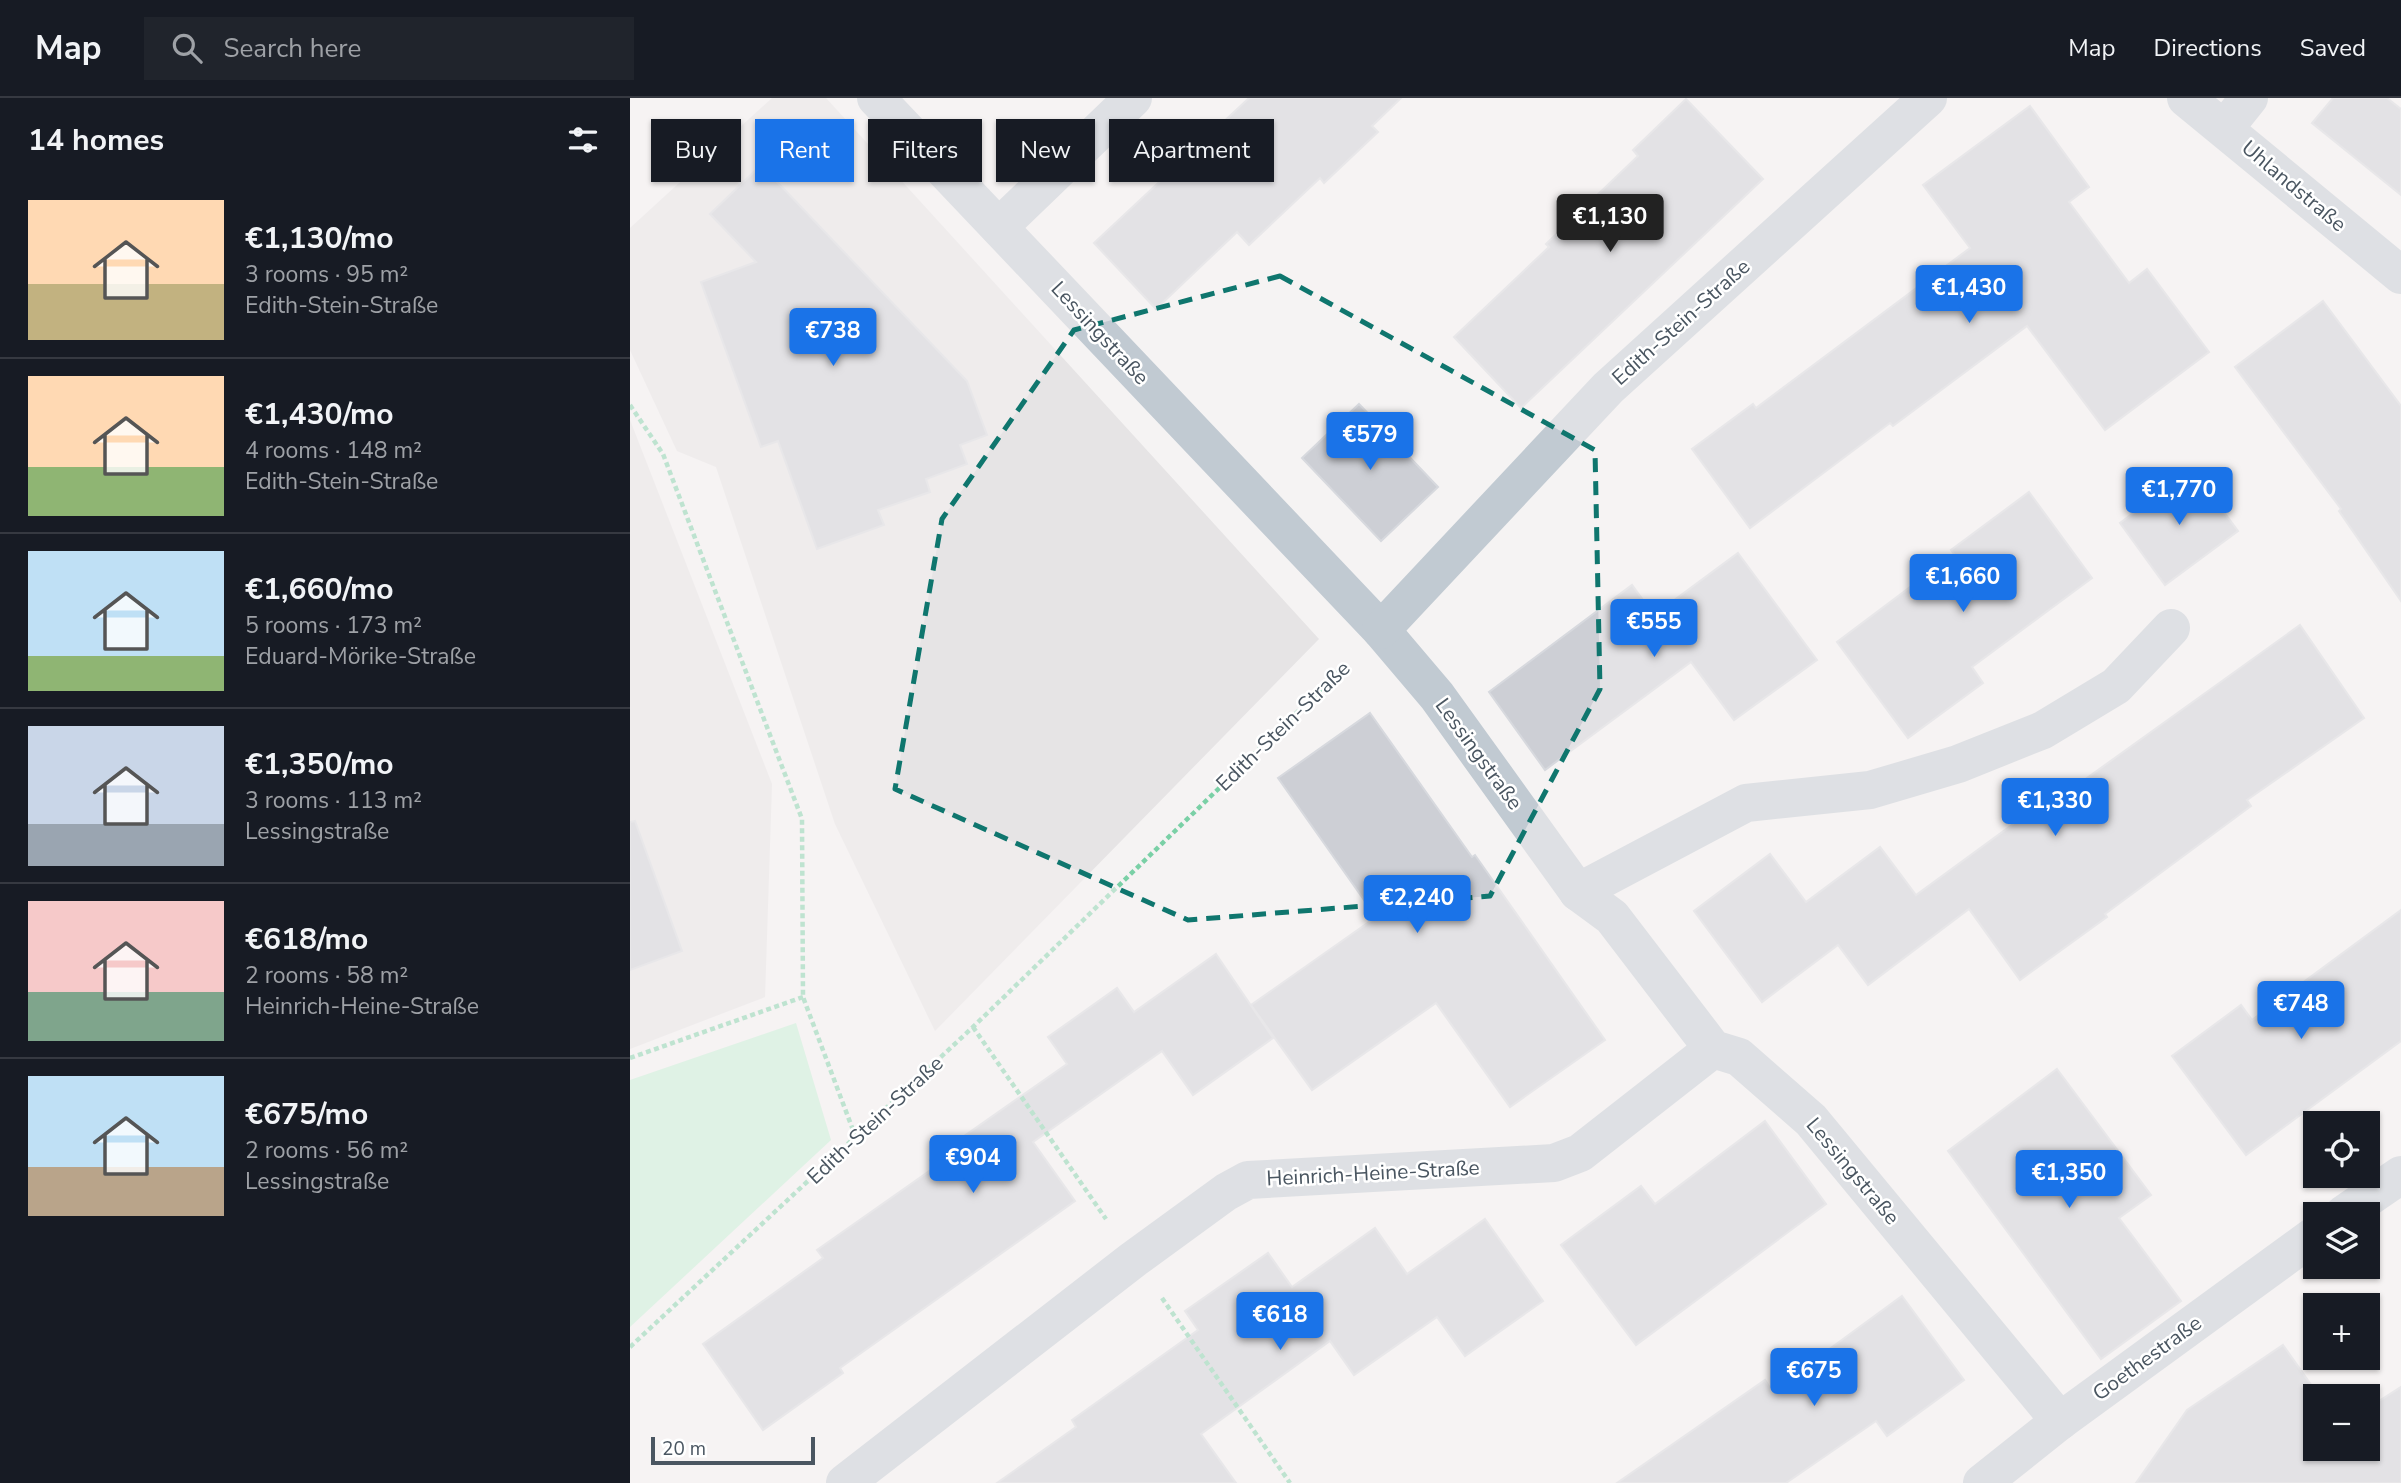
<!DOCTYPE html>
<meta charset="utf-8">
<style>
:root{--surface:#171b24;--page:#20242c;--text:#f1f3f6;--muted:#9ea1a6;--line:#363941;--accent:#1a73e8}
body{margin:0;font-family:"Nunito Sans",sans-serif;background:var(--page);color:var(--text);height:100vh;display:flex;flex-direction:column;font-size:26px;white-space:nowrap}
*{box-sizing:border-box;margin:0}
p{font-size:23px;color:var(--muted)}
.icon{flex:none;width:38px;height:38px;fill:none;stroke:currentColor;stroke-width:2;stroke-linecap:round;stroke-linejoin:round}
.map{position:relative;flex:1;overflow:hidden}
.drawer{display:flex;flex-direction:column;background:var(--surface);width:630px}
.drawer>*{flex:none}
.hud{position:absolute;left:21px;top:21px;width:665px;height:63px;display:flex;gap:14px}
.tools{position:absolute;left:1673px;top:1013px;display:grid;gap:14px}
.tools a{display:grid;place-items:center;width:77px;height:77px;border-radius:0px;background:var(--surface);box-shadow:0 2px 5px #0004;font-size:35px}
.scale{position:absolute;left:21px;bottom:18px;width:164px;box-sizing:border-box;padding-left:7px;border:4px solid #4a5661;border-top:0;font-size:19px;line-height:24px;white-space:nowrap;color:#4a5661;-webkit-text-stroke:5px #fff;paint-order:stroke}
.price{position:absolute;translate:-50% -60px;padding:0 16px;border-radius:7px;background:var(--accent);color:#fff;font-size:23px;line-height:46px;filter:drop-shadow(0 2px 4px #0008)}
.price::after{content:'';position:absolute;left:50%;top:42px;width:21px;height:16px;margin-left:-10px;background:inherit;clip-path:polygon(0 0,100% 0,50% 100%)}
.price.active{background:#222;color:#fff}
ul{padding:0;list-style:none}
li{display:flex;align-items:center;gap:21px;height:175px;padding:0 28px}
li+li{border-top:2px solid var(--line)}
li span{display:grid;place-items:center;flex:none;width:196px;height:140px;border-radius:0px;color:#555}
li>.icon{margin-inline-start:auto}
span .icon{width:84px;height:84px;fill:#fffc;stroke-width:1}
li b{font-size:30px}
h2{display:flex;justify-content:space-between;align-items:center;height:84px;padding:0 28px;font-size:30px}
.chip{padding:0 24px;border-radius:0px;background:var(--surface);box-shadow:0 2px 5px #0004;font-size:24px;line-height:63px}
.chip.active{background:var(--accent);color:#fff}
header{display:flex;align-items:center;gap:42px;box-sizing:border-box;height:98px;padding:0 35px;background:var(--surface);border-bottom:2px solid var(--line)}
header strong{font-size:33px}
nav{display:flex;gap:38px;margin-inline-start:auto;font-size:24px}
.search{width:490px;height:63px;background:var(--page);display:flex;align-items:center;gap:18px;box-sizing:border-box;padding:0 24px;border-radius:0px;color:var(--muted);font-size:26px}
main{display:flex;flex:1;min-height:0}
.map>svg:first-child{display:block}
.education{fill:#e6e4e5}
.green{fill:#c3f1d5}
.building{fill:#cdcfd5;stroke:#d7d9de;stroke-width:2}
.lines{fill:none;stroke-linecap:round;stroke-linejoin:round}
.path{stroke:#7ad0a6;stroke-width:4.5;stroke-dasharray:5 3.5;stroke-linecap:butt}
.minor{stroke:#c1cad2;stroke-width:38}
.marked{fill:none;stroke:#0f766e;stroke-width:5;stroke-dasharray:14 9;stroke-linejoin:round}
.labels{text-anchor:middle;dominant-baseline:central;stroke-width:5;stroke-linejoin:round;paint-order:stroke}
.street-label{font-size:21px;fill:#4a5661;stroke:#fff}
</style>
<header>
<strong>Map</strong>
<div class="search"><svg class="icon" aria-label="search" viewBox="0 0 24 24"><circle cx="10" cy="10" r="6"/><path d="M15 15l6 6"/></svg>Search here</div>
<nav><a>Map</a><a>Directions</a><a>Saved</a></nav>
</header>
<main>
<section class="drawer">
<h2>14 homes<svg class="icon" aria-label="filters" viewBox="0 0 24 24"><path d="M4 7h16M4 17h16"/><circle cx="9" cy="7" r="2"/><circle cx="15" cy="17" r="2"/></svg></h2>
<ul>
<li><span style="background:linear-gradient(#ffd9b3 60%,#c2b280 0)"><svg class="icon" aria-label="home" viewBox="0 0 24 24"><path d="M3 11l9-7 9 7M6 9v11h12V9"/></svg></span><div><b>€1,130/mo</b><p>3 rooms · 95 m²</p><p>Edith-Stein-Straße</p></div></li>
<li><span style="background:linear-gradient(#ffd9b3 65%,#8fb573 0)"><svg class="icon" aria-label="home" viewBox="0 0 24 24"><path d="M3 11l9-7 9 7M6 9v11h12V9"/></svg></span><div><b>€1,430/mo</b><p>4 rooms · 148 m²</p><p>Edith-Stein-Straße</p></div></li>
<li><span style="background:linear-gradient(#bfe0f5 75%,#8fb573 0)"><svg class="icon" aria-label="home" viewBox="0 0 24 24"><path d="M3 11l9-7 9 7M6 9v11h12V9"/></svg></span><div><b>€1,660/mo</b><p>5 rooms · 173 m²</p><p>Eduard-Mörike-Straße</p></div></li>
<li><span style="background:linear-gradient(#c9d6e8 70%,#9aa5b1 0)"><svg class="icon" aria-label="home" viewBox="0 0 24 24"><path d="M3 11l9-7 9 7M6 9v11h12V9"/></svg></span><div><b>€1,350/mo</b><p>3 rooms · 113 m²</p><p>Lessingstraße</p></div></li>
<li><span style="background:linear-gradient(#f6c9c9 65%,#7fa58c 0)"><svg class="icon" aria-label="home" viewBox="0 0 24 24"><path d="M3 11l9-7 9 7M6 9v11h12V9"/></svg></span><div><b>€618/mo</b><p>2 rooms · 58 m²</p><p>Heinrich-Heine-Straße</p></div></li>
<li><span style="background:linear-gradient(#bfe0f5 65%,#b9a48a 0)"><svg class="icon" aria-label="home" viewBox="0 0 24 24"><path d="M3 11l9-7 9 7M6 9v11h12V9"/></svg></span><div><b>€675/mo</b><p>2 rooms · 56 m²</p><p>Lessingstraße</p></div></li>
</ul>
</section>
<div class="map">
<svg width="1771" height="1385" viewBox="0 0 1771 1385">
<rect width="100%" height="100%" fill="#f5f3f3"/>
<!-- education -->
<g class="education">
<path d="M 142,0 L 196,0 L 689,541 L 305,933 L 205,726 L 86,369 L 47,353 L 0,252 L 0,130 Z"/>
<path d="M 0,322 L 142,686 L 135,899 L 0,951 Z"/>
</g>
<!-- green -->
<path class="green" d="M 166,925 L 201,1042 L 0,1229 L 0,982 Z"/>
<!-- building -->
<g class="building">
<path d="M 619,0 L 771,0 L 742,28 L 748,34 L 694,85 L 690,80 L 619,147 L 607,134 L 526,211 L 464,145 Z"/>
<path d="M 1703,0 L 1757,0 L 1771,11 L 1771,97 L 1682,25 Z"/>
<path d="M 1056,1 L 1133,81 L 891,310 L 824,239 L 919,149 L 916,146 L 1008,58 L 1003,52 Z"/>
<path d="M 1400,8 L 1459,89 L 1439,104 L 1499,185 L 1517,171 L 1579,254 L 1475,332 L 1397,228 L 1263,328 L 1260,325 L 1120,430 L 1062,351 L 1123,306 L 1126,310 L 1340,150 L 1293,87 Z"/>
<path d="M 131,67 L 337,283 L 357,337 L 330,347 L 337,366 L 296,381 L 300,394 L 248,412 L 254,427 L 187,451 L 148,343 L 131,349 L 71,184 L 126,164 L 80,116 Z"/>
<path d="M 1693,203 L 1771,308 L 1771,503 L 1709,413 L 1711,411 L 1605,269 Z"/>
<path d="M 729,306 L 808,389 L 751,443 L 672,360 Z"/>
<path d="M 1562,371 L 1608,433 L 1535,487 L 1490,425 Z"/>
<path d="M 1399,394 L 1462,480 L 1342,569 L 1353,585 L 1278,640 L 1207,544 L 1324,456 L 1321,452 Z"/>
<path d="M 1108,455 L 1187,562 L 1104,622 L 1061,564 L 915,672 L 859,594 L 1002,487 L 1024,517 Z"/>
<path d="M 1670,527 L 1734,620 L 1617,702 L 1621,708 L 1475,816 L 1477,819 L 1390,882 L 1339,811 L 1238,887 L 1208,847 L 1132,904 L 1064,813 L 1140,756 L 1176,804 L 1250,749 L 1286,797 L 1401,713 L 1404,718 Z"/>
<path d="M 740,615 L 842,759 L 845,757 L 975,942 L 880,1009 L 806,905 L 682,992 L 621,907 L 746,819 L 648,680 Z"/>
<path d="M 5,723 L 52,853 L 0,872 L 0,724 Z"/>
<path d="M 1771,812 L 1771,943 L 1616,1057 L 1542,958 L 1611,907 L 1622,922 Z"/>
<path d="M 586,856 L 643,940 L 563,997 L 532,953 L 403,1044 L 445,1103 L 210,1270 L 213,1275 L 133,1332 L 73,1246 L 193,1160 L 187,1152 L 305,1069 L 300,1062 L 437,966 L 418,939 L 487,890 L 504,914 Z"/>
<path d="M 1427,971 L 1521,1097 L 1489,1120 L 1551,1203 L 1471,1261 L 1318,1053 Z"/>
<path d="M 1135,1023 L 1196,1106 L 1006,1247 L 931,1147 L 1011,1088 L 1025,1106 Z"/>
<path d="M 855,1121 L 913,1203 L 835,1258 L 807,1219 L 724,1277 L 700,1243 L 571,1336 L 606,1385 L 367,1385 L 446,1329 L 442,1322 L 568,1232 L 555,1213 L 638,1155 L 662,1189 L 745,1130 L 777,1176 Z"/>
<path d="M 1272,1198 L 1334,1282 L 1257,1338 L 1246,1323 L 1156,1385 L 987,1385 L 1135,1282 L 1142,1293 Z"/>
<path d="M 1653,1247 L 1689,1298 L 1685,1298 L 1685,1351 L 1738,1351 L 1738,1310 L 1771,1289 L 1771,1385 L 1506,1385 L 1557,1312 Z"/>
</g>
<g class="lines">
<!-- path -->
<g class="path">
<path d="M 0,307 L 33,356 L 172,721 L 173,899 L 226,1040"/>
<path d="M 343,929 L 476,1121"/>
<path d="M 0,960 L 173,899"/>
<path d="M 532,1200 L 660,1385"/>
<path d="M 0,1249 L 343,929 L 716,567"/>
</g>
<!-- minor -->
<g class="minor">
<path d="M 246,0 L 751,532 L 807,598 L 948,794 L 982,819 L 1083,951 L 1109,959 L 1181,1022 L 1430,1323"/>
<path d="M 1556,0 L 1771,177"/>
<path d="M 1595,30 L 1619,0"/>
<path d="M 369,129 L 503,0"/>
<path d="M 751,532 L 978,290 L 1298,0"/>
<path d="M 948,794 L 1116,705 L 1240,692 L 1328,666 L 1413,632 L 1486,588 L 1541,530"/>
<path d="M 1714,1116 L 1771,1077"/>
<path d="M 215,1385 L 504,1161 L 596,1094 L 618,1082 L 924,1065 L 950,1055 L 1083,951"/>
<path d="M 1352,1385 L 1430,1323 L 1685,1137"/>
</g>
</g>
<!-- marked area -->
<path d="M0 0H1771V1385H0ZM 650,178 L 965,352 L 970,591 L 860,798 L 558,822 L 265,691 L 312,421 L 444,232 Z" fill="#f5f3f3" fill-opacity=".55" fill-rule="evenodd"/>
<path class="marked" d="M 650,178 L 965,352 L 970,591 L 860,798 L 558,822 L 265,691 L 312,421 L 444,232 Z"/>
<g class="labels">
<!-- street labels -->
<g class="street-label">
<text transform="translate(1664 88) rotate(40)">Uhlandstraße</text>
<text transform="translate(1051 224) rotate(-42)">Edith-Stein-Straße</text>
<text transform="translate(470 235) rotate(47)">Lessingstraße</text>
<text transform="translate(653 628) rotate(-44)">Edith-Stein-Straße</text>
<text transform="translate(849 656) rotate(54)">Lessingstraße</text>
<text transform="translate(245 1022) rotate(-43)">Edith-Stein-Straße</text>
<text transform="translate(1223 1073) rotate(50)">Lessingstraße</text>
<text transform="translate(743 1075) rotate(-3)">Heinrich-Heine-Straße</text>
<text transform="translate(1517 1260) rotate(-36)">Goethestraße</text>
</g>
</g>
</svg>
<div class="tools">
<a><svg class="icon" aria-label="locate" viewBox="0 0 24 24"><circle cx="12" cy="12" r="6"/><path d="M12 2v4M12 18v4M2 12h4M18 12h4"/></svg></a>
<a><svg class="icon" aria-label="layers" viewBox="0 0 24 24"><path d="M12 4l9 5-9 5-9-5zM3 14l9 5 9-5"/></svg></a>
<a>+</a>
<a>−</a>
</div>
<div class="scale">20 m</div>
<b class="price active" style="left:980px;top:156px">€1,130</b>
<b class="price" style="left:1339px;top:227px">€1,430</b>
<b class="price" style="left:203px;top:270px">€738</b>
<b class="price" style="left:740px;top:374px">€579</b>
<b class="price" style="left:1549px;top:429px">€1,770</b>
<b class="price" style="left:1333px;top:516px">€1,660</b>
<b class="price" style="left:1024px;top:561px">€555</b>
<b class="price" style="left:1425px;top:740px">€1,330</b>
<b class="price" style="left:787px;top:837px">€2,240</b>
<b class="price" style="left:1671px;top:943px">€748</b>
<b class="price" style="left:343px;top:1097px">€904</b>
<b class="price" style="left:1439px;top:1112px">€1,350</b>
<b class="price" style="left:650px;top:1254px">€618</b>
<b class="price" style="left:1184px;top:1310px">€675</b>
<div class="hud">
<a class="chip">Buy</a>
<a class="chip active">Rent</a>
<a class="chip">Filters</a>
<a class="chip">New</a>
<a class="chip">Apartment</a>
</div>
</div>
</main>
